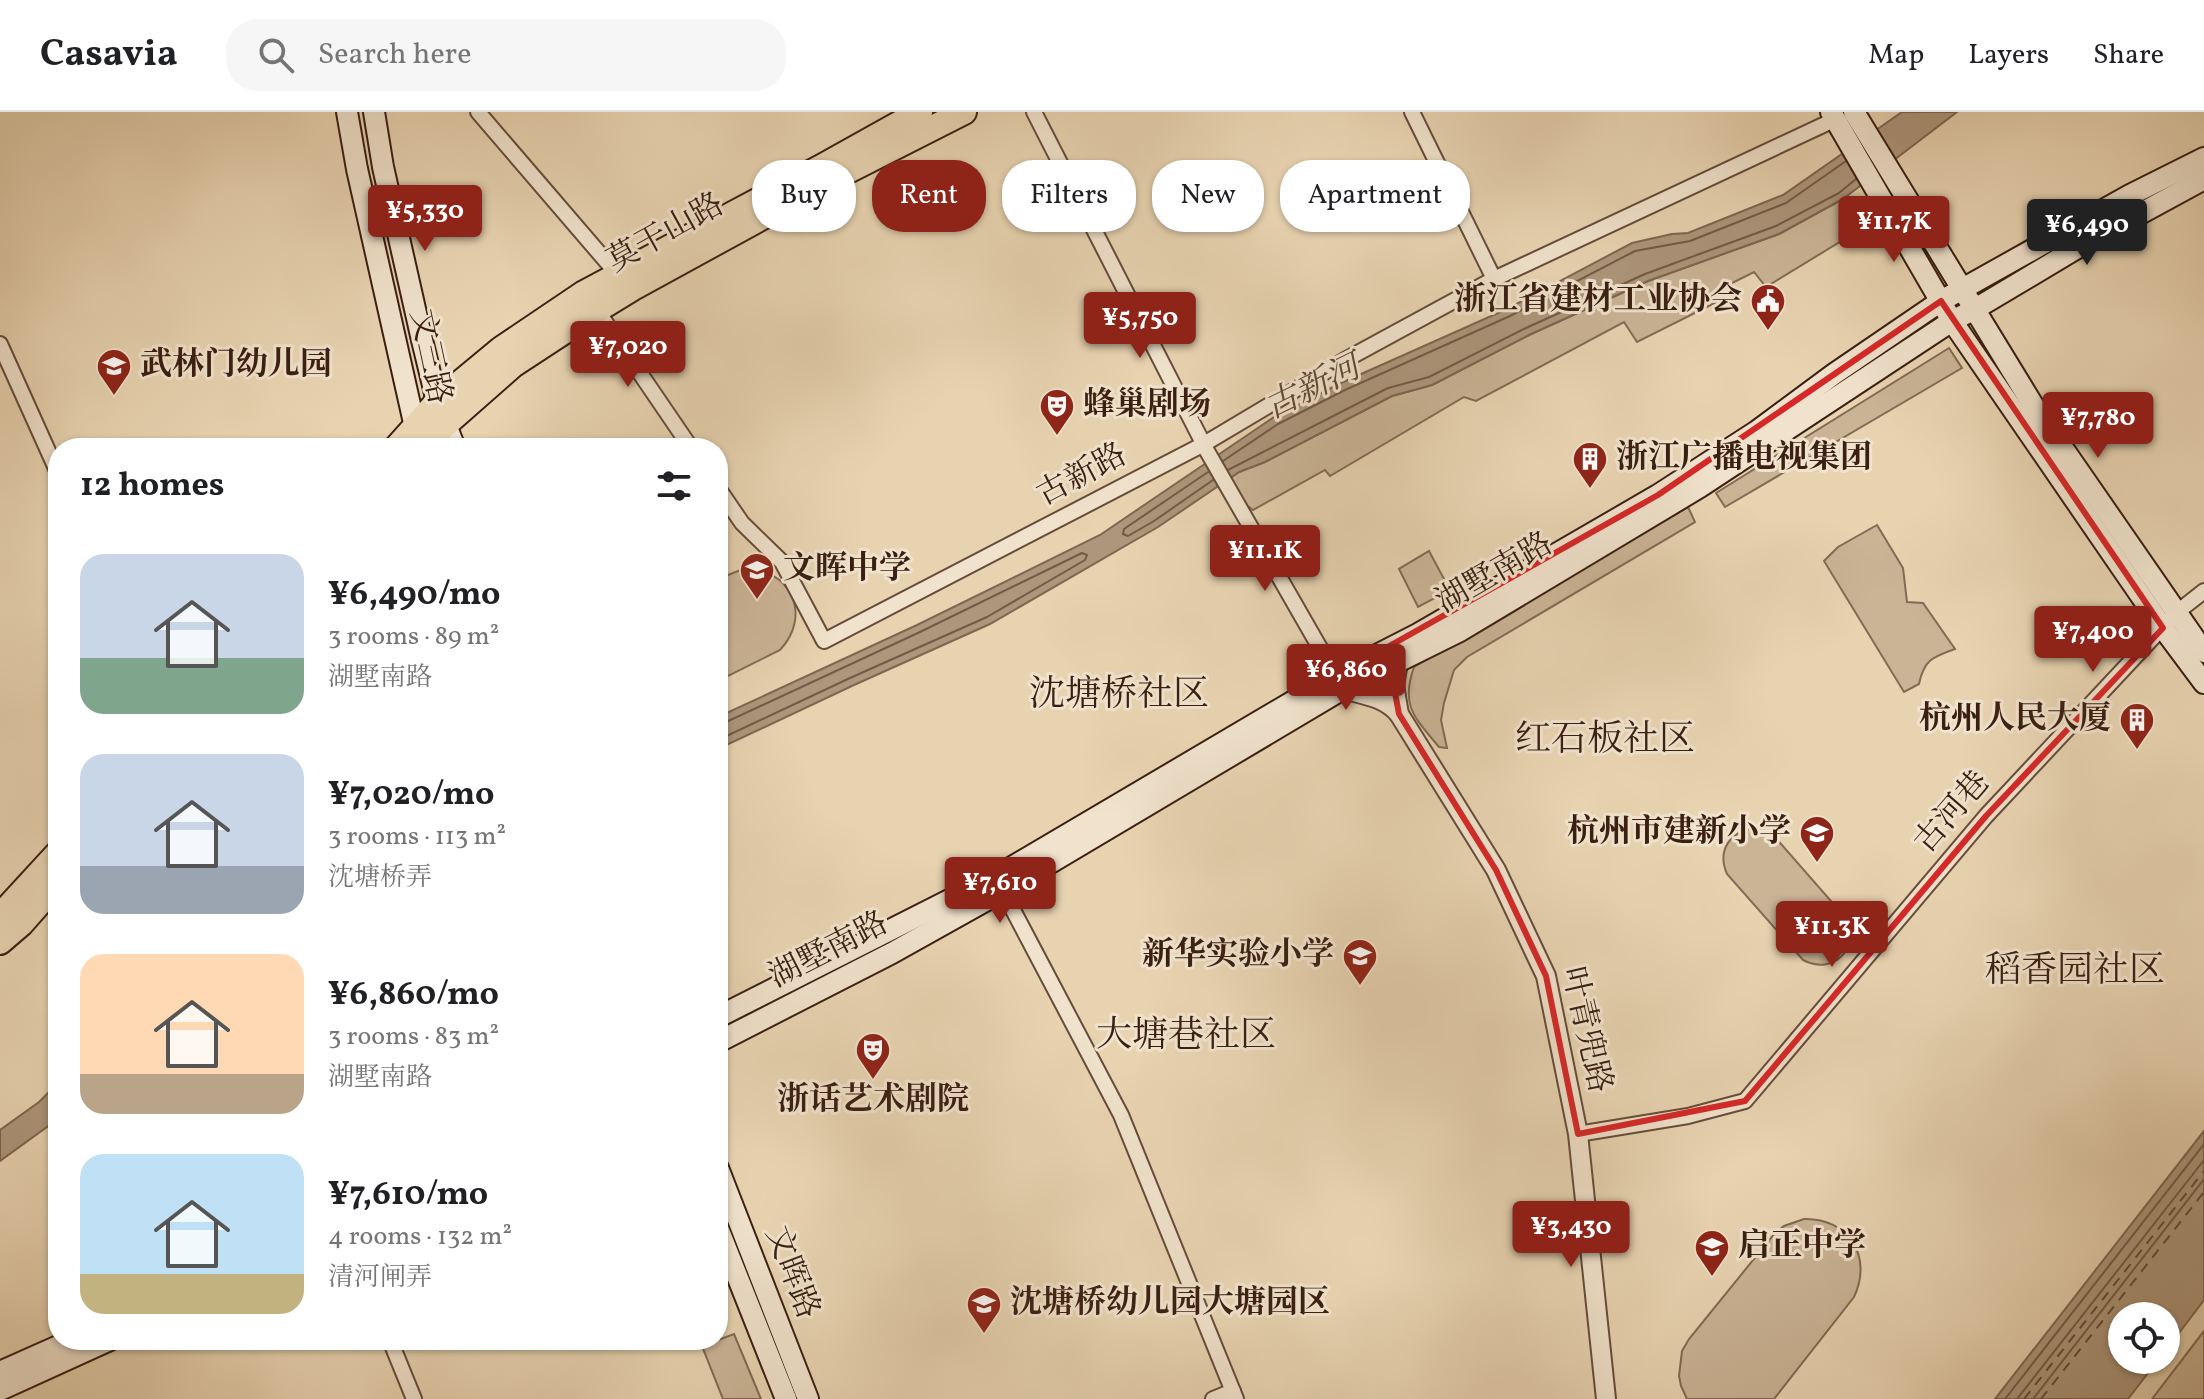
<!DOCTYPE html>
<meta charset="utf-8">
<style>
:root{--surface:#fff;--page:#f6f6f6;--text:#202124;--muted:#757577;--line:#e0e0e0;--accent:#8f2418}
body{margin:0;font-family:Vollkorn,"Noto Serif SC",serif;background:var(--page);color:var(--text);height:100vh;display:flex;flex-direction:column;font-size:30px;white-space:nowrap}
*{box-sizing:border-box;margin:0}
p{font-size:26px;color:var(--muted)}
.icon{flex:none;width:44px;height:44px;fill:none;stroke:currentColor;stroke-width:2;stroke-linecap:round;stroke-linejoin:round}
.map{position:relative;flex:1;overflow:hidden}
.sheet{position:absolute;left:48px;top:326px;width:680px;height:912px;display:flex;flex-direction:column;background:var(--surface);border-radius:32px;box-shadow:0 2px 6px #0004}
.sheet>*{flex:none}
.hud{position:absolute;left:752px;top:48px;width:760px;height:72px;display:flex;gap:16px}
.buttons{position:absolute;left:2108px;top:1190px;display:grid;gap:16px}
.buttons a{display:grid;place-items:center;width:72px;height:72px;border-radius:50%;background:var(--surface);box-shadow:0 2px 6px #0004;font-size:40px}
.price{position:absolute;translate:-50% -68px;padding:0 18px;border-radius:8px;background:var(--accent);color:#fff;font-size:26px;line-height:52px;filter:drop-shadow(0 2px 4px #0008)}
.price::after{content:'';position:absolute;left:50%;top:48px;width:24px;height:18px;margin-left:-12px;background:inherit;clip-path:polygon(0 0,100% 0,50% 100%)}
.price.active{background:#222;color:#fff}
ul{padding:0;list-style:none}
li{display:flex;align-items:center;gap:24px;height:200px;padding:0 32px}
li span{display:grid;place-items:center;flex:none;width:224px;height:160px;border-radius:24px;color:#555}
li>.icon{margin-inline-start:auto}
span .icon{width:96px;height:96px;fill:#fffc;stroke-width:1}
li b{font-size:34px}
h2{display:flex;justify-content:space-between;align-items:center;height:96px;padding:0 32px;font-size:34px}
.chip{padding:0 28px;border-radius:32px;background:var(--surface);box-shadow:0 2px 6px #0004;font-size:28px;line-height:72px}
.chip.active{background:var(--accent);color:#fff}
header{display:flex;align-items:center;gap:48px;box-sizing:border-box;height:112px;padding:0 40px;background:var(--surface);border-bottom:2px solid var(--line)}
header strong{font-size:38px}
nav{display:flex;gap:44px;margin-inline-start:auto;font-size:28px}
.search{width:560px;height:72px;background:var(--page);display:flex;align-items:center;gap:20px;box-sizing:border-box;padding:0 28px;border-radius:32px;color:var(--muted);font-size:30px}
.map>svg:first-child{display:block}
.green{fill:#cab496;stroke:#826a54;stroke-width:2}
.water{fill:#ad967b;stroke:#7f6651;stroke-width:2}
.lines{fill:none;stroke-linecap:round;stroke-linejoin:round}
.shore{stroke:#745a46;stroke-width:2}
.ferry{stroke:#624937;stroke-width:2;stroke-dasharray:10 8;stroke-linecap:butt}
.minor-casing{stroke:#664c3a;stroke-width:18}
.tertiary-casing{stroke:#664c3a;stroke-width:22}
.secondary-casing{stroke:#3a1f12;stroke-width:24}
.primary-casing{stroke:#3a1f12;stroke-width:28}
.minor{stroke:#f0e2cc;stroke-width:14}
.tertiary{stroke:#f0e2cc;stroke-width:18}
.secondary{stroke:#f0e2cc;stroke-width:20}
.primary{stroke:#e8d3b1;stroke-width:24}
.marked{fill:none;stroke:#d62828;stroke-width:6;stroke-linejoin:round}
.labels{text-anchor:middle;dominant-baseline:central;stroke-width:6;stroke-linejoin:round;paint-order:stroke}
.street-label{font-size:32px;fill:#3a1f12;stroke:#f0e2cc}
.poi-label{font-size:32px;font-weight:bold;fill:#3a1f12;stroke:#f0e2cc;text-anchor:start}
.water-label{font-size:34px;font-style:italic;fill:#624937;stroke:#f0e2cc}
.quarter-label{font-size:36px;fill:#3a1f12;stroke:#f0e2cc}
</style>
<header>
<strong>Casavia</strong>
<div class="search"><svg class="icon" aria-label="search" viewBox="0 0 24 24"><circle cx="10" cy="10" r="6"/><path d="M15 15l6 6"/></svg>Search here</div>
<nav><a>Map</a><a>Layers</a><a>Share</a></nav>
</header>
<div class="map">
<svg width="2204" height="1287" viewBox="0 0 2204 1287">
<rect width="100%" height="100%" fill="#e8d3b1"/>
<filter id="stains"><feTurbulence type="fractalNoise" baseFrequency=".0025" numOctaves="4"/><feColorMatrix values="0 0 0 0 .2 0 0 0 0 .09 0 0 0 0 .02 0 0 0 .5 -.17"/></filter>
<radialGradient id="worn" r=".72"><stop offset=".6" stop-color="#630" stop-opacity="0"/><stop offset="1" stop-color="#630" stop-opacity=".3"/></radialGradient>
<!-- green -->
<g class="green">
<path d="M 1843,87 L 1861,117 L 1766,175 L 1754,160 L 1720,177 L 1723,187 L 1637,230 L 1624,210 L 1476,289 L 1464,285 L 1330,364 L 1325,358 L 1253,398 L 1240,388 L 1229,367 L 1239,360 L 1265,350 L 1392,284 L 1432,273 L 1529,223 L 1648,169 L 1779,122 Z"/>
<path d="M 1949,236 L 1962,256 L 1725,395 L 1716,381 Z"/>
<path d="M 1688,395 L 1695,410 L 1467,545 L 1454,558 L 1444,591 L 1441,608 L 1447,636 L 1439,635 C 1415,606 1400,594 1414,555 Z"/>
<path d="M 1877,413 L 1903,456 L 1907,490 L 1923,491 L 1955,537 C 1932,545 1924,548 1919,572 L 1904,580 L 1824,449 L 1838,435 Z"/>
<path d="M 1429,439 L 1450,478 L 1418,495 L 1399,457 Z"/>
<path d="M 743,457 C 790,455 813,503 780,538 L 718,569 L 718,467 Z"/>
<path d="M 1754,716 L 1769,720 L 1775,725 L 1845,805 C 1861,836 1834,864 1803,848 L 1727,762 C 1717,739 1729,720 1754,716 Z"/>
<path d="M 1804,1107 C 1849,1106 1873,1145 1854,1185 L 1774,1287 L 1687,1287 L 1681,1274 L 1679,1264 L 1682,1239 L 1689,1227 L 1775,1121 L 1784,1114 Z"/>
<path d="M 2204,1219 L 2204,1287 L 2152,1287 Z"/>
<path d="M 734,1222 L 761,1287 L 723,1287 L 702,1234 Z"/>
</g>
<!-- water -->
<g class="water">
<path d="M 1902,0 L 1957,0 L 1843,87 L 1779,122 L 1648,169 L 1529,223 L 1432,273 L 1392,284 L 1265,350 L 1239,360 L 1158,415 L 990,512 L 854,573 L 718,637 L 718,605 L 917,513 L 1100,423 L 1274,305 L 1341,271 L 1507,197 L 1632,131 L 1672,122 L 1688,121 L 1783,83 Z"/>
<path d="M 58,971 L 58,1007 L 0,1049 L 0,1018 L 39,990 Z"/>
<path d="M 2204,1019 L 2204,1188 L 2166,1238 L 2166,1204 L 2122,1204 L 2122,1248 L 2158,1248 L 2128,1287 L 1995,1287 Z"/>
</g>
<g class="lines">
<!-- shore -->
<g class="shore">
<path d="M 1223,349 L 1278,312 L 1345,278 L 1510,204 L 1635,139 L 1690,129 L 1786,91 L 1846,49"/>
<path d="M 1228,358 L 1388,276 L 1429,265 L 1526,216 L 1645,162 L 1776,114 L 1839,81 L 1856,67"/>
<path d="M 1208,360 L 1124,417 L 1123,422 L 1128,424 L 1154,409 L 1213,368"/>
<path d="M 718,612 L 724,611 L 920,520 L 1082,441 L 1087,443 L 1085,448 L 987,505 L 850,566 L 718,628"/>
<path d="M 2005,1287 L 2204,1032"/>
<path d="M 2017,1287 L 2204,1048"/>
<path d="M 2033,1287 L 2204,1067"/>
</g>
<!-- ferry -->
<g class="ferry">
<path d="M 2024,1287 L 2204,1059"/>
<path d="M 2041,1287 L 2204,1080"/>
</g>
<!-- minor casing -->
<g class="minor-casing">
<g id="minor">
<path d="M 478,0 L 618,163"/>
<path d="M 1034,0 L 1207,339 L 1336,564"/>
<path d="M 1412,0 L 1494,167"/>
<path d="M 597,198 L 691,336"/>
<path d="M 0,232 L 58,361"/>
<path d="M 718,376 L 742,411 L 782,450 L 824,529 L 1204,332 L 1345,248 L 1494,167 L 1836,7"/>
<path d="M 1003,779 L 1121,1003 L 1236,1287"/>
<path d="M 1578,1022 L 1688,1004 L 1745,989 L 1986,704 L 2176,501 L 2204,479"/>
<path d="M 390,1228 L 414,1287"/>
<path d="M 1213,1287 L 1233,1279"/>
</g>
</g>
<!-- tertiary casing -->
<g class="tertiary-casing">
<g id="tertiary">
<path d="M 1398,551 L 1394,573 L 1399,602 L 1496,758 L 1546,864 L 1578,1022 L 1606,1287"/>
<path d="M 1340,571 L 1343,577 C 1364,583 1385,585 1399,602"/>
</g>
</g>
<!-- secondary casing -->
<g class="secondary-casing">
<g id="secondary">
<path d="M 347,0 L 357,57 L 417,324"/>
<path d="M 374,0 L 383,55 L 422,228 L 437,290 L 455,336"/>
<path d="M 1831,0 L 1952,209 L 2163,516 L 2204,571"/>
<path d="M 1854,0 L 2033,293 L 2204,540"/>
<path d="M 718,905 L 995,765 L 1336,564 L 1418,522 L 1658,383 L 1757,319 L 1834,262 L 1941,189 L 2130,83 L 2204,46"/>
<path d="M 718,930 L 892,841 L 1003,779 L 1343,577 L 1460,519 L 1700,375 L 1952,209 L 1975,197 L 2079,135 L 2204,67"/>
<path d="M 718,1056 L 808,1287"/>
<path d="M 718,1116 L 786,1287"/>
<path d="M 0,1260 L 72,1228"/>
<path d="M 0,1278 L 110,1228"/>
</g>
</g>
<!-- primary casing -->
<g class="primary-casing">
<g id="primary">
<path d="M 396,336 L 437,290 L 501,237 L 584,181 L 823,54 L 920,0"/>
<path d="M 422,336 L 446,312 L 513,253 L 597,198 L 633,176 L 832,67 L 964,0"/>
<path d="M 0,804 L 58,741"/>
<path d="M 0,830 L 21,812 L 58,770"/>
</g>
</g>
<!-- minor -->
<use href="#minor" class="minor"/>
<!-- tertiary -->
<use href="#tertiary" class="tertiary"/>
<!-- secondary -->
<use href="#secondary" class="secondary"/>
<!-- primary -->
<use href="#primary" class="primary"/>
</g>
<!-- marked area -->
<path class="marked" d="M 1941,189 L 2163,516 L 1986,704 L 1745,989 L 1578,1022 L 1546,864 L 1496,758 L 1399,602 L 1390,554 L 1343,577 L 1336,564 L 1658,383 Z"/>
<!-- icons -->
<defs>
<g id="civic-pin" transform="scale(1.8)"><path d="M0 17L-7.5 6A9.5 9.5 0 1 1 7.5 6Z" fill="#8f2418" stroke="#f0e2cc"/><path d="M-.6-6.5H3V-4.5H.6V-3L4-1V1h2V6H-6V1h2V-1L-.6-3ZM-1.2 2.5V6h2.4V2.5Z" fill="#fff"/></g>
<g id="school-pin" transform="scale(1.8)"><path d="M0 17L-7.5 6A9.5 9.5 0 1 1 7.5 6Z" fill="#8f2418" stroke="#f0e2cc"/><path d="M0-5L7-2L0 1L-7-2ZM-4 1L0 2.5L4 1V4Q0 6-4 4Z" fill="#fff"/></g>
<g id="theatre-pin" transform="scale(1.8)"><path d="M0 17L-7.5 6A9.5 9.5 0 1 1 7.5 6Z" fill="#8f2418" stroke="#f0e2cc"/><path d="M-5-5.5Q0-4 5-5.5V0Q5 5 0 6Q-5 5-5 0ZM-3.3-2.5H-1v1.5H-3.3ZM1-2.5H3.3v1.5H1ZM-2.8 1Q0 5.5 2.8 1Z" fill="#fff"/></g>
<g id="building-pin" transform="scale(1.8)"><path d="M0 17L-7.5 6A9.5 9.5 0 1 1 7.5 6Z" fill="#8f2418" stroke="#f0e2cc"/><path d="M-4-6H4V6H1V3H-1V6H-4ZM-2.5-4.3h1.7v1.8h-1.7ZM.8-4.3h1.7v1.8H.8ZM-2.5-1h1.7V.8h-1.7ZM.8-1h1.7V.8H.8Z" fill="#fff"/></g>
</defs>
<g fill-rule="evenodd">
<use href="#civic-pin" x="1768" y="189"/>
<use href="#school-pin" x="114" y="254"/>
<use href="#theatre-pin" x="1057" y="294"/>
<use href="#building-pin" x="1590" y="347"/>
<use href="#school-pin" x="757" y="458"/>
<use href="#building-pin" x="2137" y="608"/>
<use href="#school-pin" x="1817" y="721"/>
<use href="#school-pin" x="1360" y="844"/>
<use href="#theatre-pin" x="873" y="938"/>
<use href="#school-pin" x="1712" y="1135"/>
<use href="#school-pin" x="984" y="1192"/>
</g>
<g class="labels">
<!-- street labels -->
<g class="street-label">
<text transform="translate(666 122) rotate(-29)">莫干山路</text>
<text transform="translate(429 245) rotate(78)">文三路</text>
<text transform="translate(1082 364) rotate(-28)">古新路</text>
<text transform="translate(1495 462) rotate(-30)">湖墅南路</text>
<text transform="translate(1953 701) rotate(-49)">古河巷</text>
<text transform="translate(829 839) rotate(-27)">湖墅南路</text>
<text transform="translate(1585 918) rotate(77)">叶青兜路</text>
<text transform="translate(791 1161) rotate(69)">文晖路</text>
</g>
<!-- poi labels -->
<g class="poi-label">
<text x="1742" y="189" text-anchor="end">浙江省建材工业协会</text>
<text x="140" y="254">武林门幼儿园</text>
<text x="1083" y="294">蜂巢剧场</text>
<text x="1616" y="347">浙江广播电视集团</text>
<text x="783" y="458">文晖中学</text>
<text x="2111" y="608" text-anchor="end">杭州人民大厦</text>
<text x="1791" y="721" text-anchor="end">杭州市建新小学</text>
<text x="1334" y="844" text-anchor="end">新华实验小学</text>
<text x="873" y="989" text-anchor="middle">浙话艺术剧院</text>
<text x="1738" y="1135">启正中学</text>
<text x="1010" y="1192">沈塘桥幼儿园大塘园区</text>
</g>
<!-- water labels -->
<g class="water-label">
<text transform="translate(1313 277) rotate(-26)">古新河</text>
</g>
<!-- quarter labels -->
<g class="quarter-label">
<text x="1119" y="584">沈塘桥社区</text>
<text x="1605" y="629">红石板社区</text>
<text x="2075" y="860">稻香园社区</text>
<text x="1186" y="925">大塘巷社区</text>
</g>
</g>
<rect width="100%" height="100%" filter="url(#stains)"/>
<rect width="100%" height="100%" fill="url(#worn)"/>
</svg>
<div class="buttons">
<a><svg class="icon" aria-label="locate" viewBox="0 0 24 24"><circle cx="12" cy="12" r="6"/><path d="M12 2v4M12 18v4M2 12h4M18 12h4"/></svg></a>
</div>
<b class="price" style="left:425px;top:141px">¥5,330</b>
<b class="price" style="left:1894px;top:152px">¥11.7K</b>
<b class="price active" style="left:2087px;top:155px">¥6,490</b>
<b class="price" style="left:1140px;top:248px">¥5,750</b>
<b class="price" style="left:628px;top:277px">¥7,020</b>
<b class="price" style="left:2098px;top:348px">¥7,780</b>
<b class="price" style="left:1265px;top:481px">¥11.1K</b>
<b class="price" style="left:2093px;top:562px">¥7,400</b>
<b class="price" style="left:1346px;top:600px">¥6,860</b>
<b class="price" style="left:1000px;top:813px">¥7,610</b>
<b class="price" style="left:1832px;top:857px">¥11.3K</b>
<b class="price" style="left:1571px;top:1157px">¥3,430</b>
<div class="hud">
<a class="chip">Buy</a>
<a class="chip active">Rent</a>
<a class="chip">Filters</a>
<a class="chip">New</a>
<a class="chip">Apartment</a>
</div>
<section class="sheet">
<h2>12 homes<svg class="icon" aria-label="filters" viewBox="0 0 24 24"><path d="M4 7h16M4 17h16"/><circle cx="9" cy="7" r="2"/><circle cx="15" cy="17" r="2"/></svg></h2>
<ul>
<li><span style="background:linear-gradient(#c9d6e8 65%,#7fa58c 0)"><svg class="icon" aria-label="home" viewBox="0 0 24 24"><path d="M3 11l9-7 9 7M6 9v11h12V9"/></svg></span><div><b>¥6,490/mo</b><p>3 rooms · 89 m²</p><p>湖墅南路</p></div></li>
<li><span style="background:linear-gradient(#c9d6e8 70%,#9aa5b1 0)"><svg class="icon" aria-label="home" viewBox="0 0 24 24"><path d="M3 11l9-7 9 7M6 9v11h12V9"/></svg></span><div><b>¥7,020/mo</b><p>3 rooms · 113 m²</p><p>沈塘桥弄</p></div></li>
<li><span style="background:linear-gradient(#ffd9b3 75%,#b9a48a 0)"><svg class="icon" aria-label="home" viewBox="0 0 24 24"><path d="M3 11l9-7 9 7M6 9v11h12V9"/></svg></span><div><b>¥6,860/mo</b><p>3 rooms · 83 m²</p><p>湖墅南路</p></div></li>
<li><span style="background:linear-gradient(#bfe0f5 75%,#c2b280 0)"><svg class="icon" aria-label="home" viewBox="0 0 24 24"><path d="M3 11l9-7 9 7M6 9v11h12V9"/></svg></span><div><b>¥7,610/mo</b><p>4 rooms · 132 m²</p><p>清河闸弄</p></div></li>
</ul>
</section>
</div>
